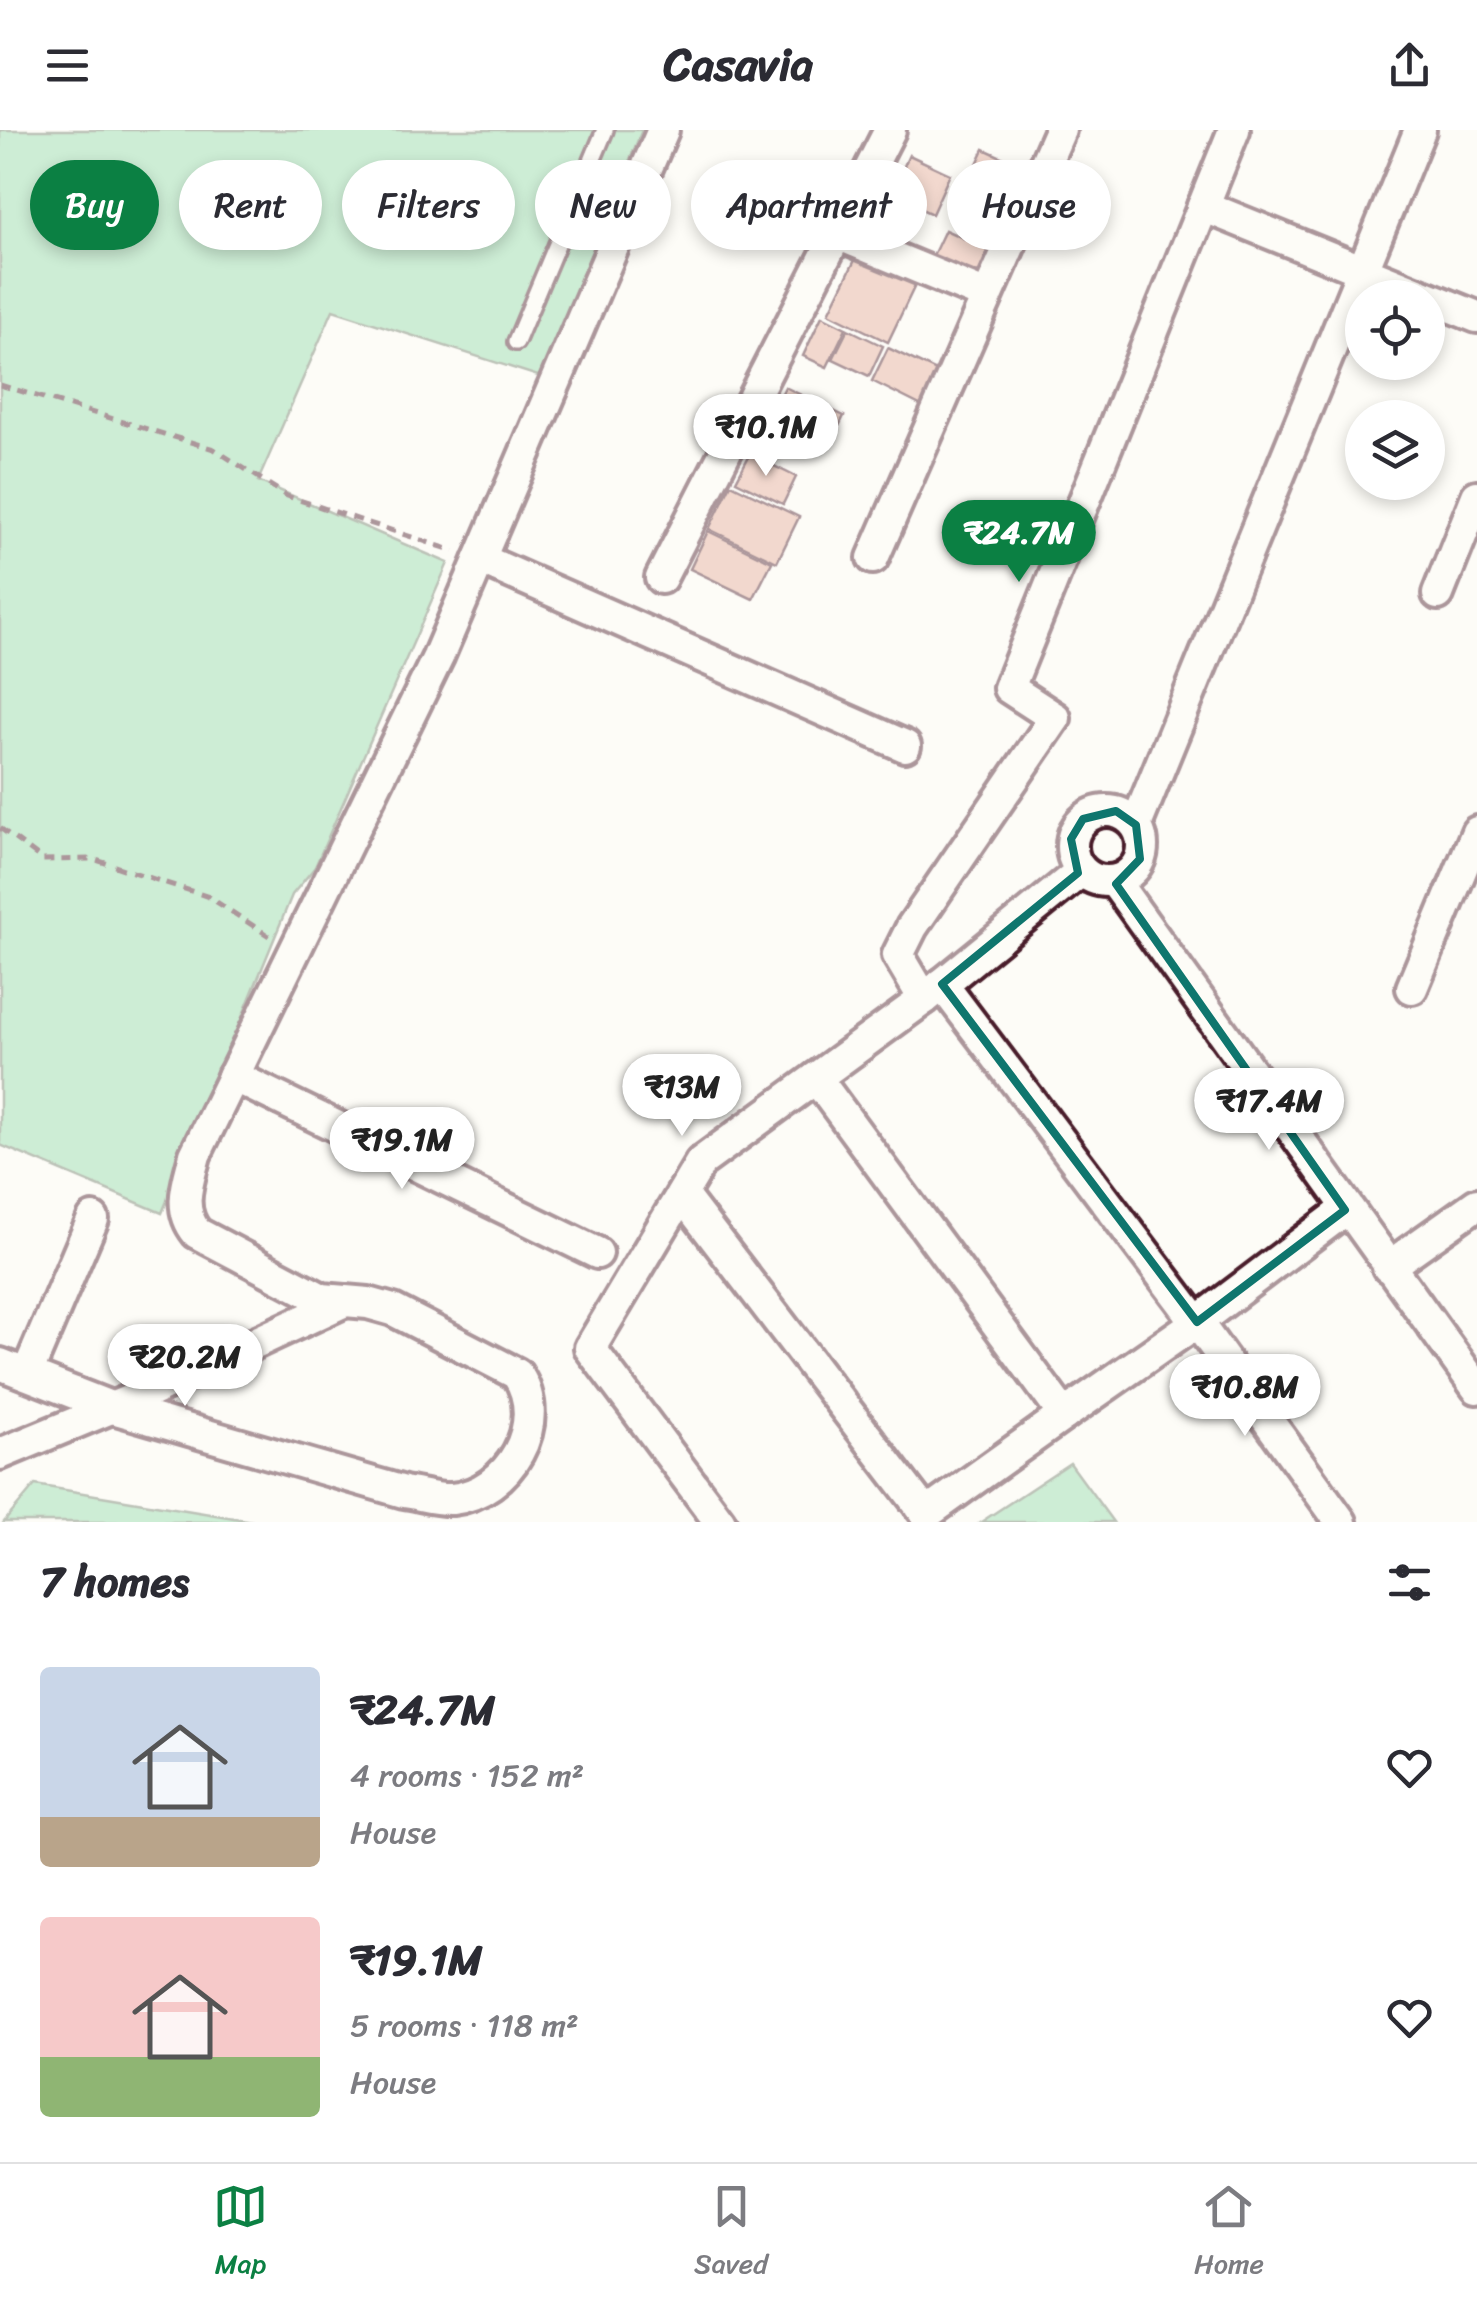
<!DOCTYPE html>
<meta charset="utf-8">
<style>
:root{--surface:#fff;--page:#f2f2f3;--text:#2b2b33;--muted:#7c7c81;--line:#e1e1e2;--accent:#0b8043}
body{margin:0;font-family:Sriracha,sans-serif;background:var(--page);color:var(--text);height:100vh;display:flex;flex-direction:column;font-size:38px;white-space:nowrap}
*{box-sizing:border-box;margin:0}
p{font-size:32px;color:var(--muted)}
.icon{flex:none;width:55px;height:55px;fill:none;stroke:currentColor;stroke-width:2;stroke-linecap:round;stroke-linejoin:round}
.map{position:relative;height:1392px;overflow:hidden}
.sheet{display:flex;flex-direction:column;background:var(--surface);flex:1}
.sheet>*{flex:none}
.top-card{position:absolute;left:30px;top:30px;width:1418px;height:90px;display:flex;gap:20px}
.tools{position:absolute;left:1345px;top:150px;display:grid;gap:20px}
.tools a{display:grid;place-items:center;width:100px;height:100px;border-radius:50%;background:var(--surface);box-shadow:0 5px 15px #0003;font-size:50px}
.price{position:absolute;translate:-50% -85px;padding:0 22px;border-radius:35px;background:#fff;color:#222;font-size:32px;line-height:65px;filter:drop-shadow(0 2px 5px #0008)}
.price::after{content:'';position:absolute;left:50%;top:60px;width:30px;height:22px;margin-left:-15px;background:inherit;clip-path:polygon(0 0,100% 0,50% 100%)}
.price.current{background:var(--accent);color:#fff}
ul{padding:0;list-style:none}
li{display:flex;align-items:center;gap:30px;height:250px;padding:0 40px}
li span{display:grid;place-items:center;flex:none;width:280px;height:200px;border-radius:10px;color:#555}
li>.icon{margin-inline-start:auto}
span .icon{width:120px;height:120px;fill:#fffc;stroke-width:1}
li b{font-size:42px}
h2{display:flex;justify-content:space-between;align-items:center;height:120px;padding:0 40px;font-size:42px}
.pill{padding:0 35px;border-radius:45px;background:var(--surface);box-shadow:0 5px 15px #0003;font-size:35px;line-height:90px}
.pill.current{background:var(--accent);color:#fff}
header{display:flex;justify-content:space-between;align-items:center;height:130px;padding:0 40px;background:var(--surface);font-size:45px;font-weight:700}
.tab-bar{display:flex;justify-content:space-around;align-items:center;height:140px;border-top:2px solid var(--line);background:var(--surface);font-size:28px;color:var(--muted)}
.tab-bar a{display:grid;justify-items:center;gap:5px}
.tab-bar .current{color:var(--accent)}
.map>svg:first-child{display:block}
.green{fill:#93dbaa;stroke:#6e7d6a;stroke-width:2.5}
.building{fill:#e5ae9b;stroke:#4a1f2b;stroke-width:2.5}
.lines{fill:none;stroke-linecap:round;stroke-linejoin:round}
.service-casing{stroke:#4a1f2b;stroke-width:22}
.minor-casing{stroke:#4a1f2b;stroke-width:38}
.path{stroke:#4a1f2b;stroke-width:5;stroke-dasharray:10 8;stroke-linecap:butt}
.service{stroke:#fdfcf7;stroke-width:15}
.minor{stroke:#fdfcf7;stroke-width:30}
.marked{fill:none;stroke:#0f766e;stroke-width:8;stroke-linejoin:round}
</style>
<header><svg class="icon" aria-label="menu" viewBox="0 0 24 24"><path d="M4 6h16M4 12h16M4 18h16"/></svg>Casavia<svg class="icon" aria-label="share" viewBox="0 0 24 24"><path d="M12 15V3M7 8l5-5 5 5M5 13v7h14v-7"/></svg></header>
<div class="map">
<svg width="1477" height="1392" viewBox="0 0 1477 1392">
<rect width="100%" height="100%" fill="#fdfcf7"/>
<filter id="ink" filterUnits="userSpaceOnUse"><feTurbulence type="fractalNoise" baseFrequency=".01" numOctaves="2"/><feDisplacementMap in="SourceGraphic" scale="20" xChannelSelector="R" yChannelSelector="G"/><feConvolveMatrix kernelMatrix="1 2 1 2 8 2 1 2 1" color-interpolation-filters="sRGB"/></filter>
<g filter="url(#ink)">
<!-- green -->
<g class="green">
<path d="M 0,0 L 642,0 L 541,247 L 333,180 L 258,351 L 448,433 L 315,737 L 292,765 L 162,1083 L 0,1015 Z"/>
<path d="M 1070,1333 L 1113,1392 L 981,1392 Z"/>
<path d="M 35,1355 L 258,1392 L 4,1392 Z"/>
</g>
<!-- building -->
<g class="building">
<path d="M 984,19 L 1036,43 L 1019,79 L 967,55 Z"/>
<path d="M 909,25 L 950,44 L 932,84 L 891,65 Z"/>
<path d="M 882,71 L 910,83 L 894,119 L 865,106 Z"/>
<path d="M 945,100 L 999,124 L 982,161 L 928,136 Z"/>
<path d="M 860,120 L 919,147 L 888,212 L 829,183 Z"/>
<path d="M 822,186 L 846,198 L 827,237 L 803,226 Z"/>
<path d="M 848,199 L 883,216 L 869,246 L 833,229 Z"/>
<path d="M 888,218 L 943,244 L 926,278 L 872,251 Z"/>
<path d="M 785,257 L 844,286 L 830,314 L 771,286 Z"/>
<path d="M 750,324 L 796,347 L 783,374 L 736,351 Z"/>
<path d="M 731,354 L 799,387 L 777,432 L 709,399 Z"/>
<path d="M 708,401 L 772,432 L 753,469 L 690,439 Z"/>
</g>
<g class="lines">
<!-- service casing -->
<g class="service-casing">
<path id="service" d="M 516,212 L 605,0"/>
</g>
<!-- minor casing -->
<g class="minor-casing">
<g id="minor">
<path d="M 1203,76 L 1477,187"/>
<path d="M 837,104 L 987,166"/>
<path d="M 873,428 L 1060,0"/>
<path d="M 480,429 L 905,616"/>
<path d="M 661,448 L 890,0"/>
<path d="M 1438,464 L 1477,366"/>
<circle cx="1107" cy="716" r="35"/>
<path d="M 1136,695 L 1420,0"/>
<path d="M 1114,751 L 1477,1258"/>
<path d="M 942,854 L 1197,1192 L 1345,1080"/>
<path d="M 1412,858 L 1477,702"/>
<path d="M 924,869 L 898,825 L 912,797 L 1055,588 L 1009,558 L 1234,0"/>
<path d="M 233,946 L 597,1123"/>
<path d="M 682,1065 L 926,1384 L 1064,1285 L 816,948"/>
<path d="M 1388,1137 L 1477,1074"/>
<path d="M 0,1234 L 113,1278 L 404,1362 C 419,1364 437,1370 452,1369 C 509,1363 550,1293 517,1244 L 393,1180 L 368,1173 L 322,1169 L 197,1103 C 177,1079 188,1053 195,1025 L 438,527 L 663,0"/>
<path d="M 27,1244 L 93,1089"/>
<path d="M 1064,1285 L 1197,1192 L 1341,1392"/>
<path d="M 0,1324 L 152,1261 L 343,1172"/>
<path d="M 720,1392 L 590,1218 L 701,1032 L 924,869 L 1081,741"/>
</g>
</g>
<!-- path -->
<g class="path">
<path d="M 0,255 L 214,319 L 287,366 L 454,421"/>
<path d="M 0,698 L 43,730 L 93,729 L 209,767 L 269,806"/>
</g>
<!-- service -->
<use href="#service" class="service"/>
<!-- minor -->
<use href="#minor" class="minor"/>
</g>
</g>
<!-- marked area -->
<path d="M0 0H1477V1392H0ZM 1116,681 L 1136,695 L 1140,729 L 1116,754 L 1345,1080 L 1197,1192 L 942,854 L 1078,743 L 1071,709 L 1083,689 Z" fill="#fdfcf7" fill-opacity=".55" fill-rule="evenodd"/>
<path class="marked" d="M 1116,681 L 1136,695 L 1140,729 L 1116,754 L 1345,1080 L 1197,1192 L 942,854 L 1078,743 L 1071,709 L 1083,689 Z"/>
</svg>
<div class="tools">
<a><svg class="icon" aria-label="locate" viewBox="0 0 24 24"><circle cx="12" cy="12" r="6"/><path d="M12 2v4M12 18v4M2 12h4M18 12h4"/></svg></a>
<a><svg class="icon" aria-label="layers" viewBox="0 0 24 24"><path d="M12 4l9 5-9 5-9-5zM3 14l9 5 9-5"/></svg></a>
</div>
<b class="price" style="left:766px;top:349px">₹10.1M</b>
<b class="price current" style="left:1019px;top:455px">₹24.7M</b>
<b class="price" style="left:682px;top:1009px">₹13M</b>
<b class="price" style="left:1269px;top:1023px">₹17.4M</b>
<b class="price" style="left:402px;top:1062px">₹19.1M</b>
<b class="price" style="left:185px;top:1279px">₹20.2M</b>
<b class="price" style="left:1245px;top:1309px">₹10.8M</b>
<div class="top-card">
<a class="pill current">Buy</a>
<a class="pill">Rent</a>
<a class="pill">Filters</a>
<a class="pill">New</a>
<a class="pill">Apartment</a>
<a class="pill">House</a>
</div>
</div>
<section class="sheet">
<h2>7 homes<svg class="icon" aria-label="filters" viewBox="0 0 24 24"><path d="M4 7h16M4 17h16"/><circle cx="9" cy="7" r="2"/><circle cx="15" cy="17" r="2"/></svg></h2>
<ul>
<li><span style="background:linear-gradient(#c9d6e8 75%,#b9a48a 0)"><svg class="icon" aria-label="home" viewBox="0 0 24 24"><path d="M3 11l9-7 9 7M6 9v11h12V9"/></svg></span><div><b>₹24.7M</b><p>4 rooms · 152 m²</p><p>House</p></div><svg class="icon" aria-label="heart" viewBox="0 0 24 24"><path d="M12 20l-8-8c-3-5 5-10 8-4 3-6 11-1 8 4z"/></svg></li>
<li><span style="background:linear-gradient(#f6c9c9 70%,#8fb573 0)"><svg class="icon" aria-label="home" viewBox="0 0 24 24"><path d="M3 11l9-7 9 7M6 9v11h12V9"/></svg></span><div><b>₹19.1M</b><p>5 rooms · 118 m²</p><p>House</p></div><svg class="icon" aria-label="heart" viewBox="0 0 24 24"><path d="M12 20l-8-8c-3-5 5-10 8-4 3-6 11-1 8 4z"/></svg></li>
</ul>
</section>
<nav class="tab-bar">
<a class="current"><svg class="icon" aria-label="map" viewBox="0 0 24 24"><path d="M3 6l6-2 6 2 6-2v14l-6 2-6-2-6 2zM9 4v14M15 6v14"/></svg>Map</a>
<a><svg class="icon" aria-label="saved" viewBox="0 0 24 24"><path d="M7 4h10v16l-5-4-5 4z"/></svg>Saved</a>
<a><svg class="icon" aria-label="home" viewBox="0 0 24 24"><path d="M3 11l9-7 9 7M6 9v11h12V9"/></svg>Home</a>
</nav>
